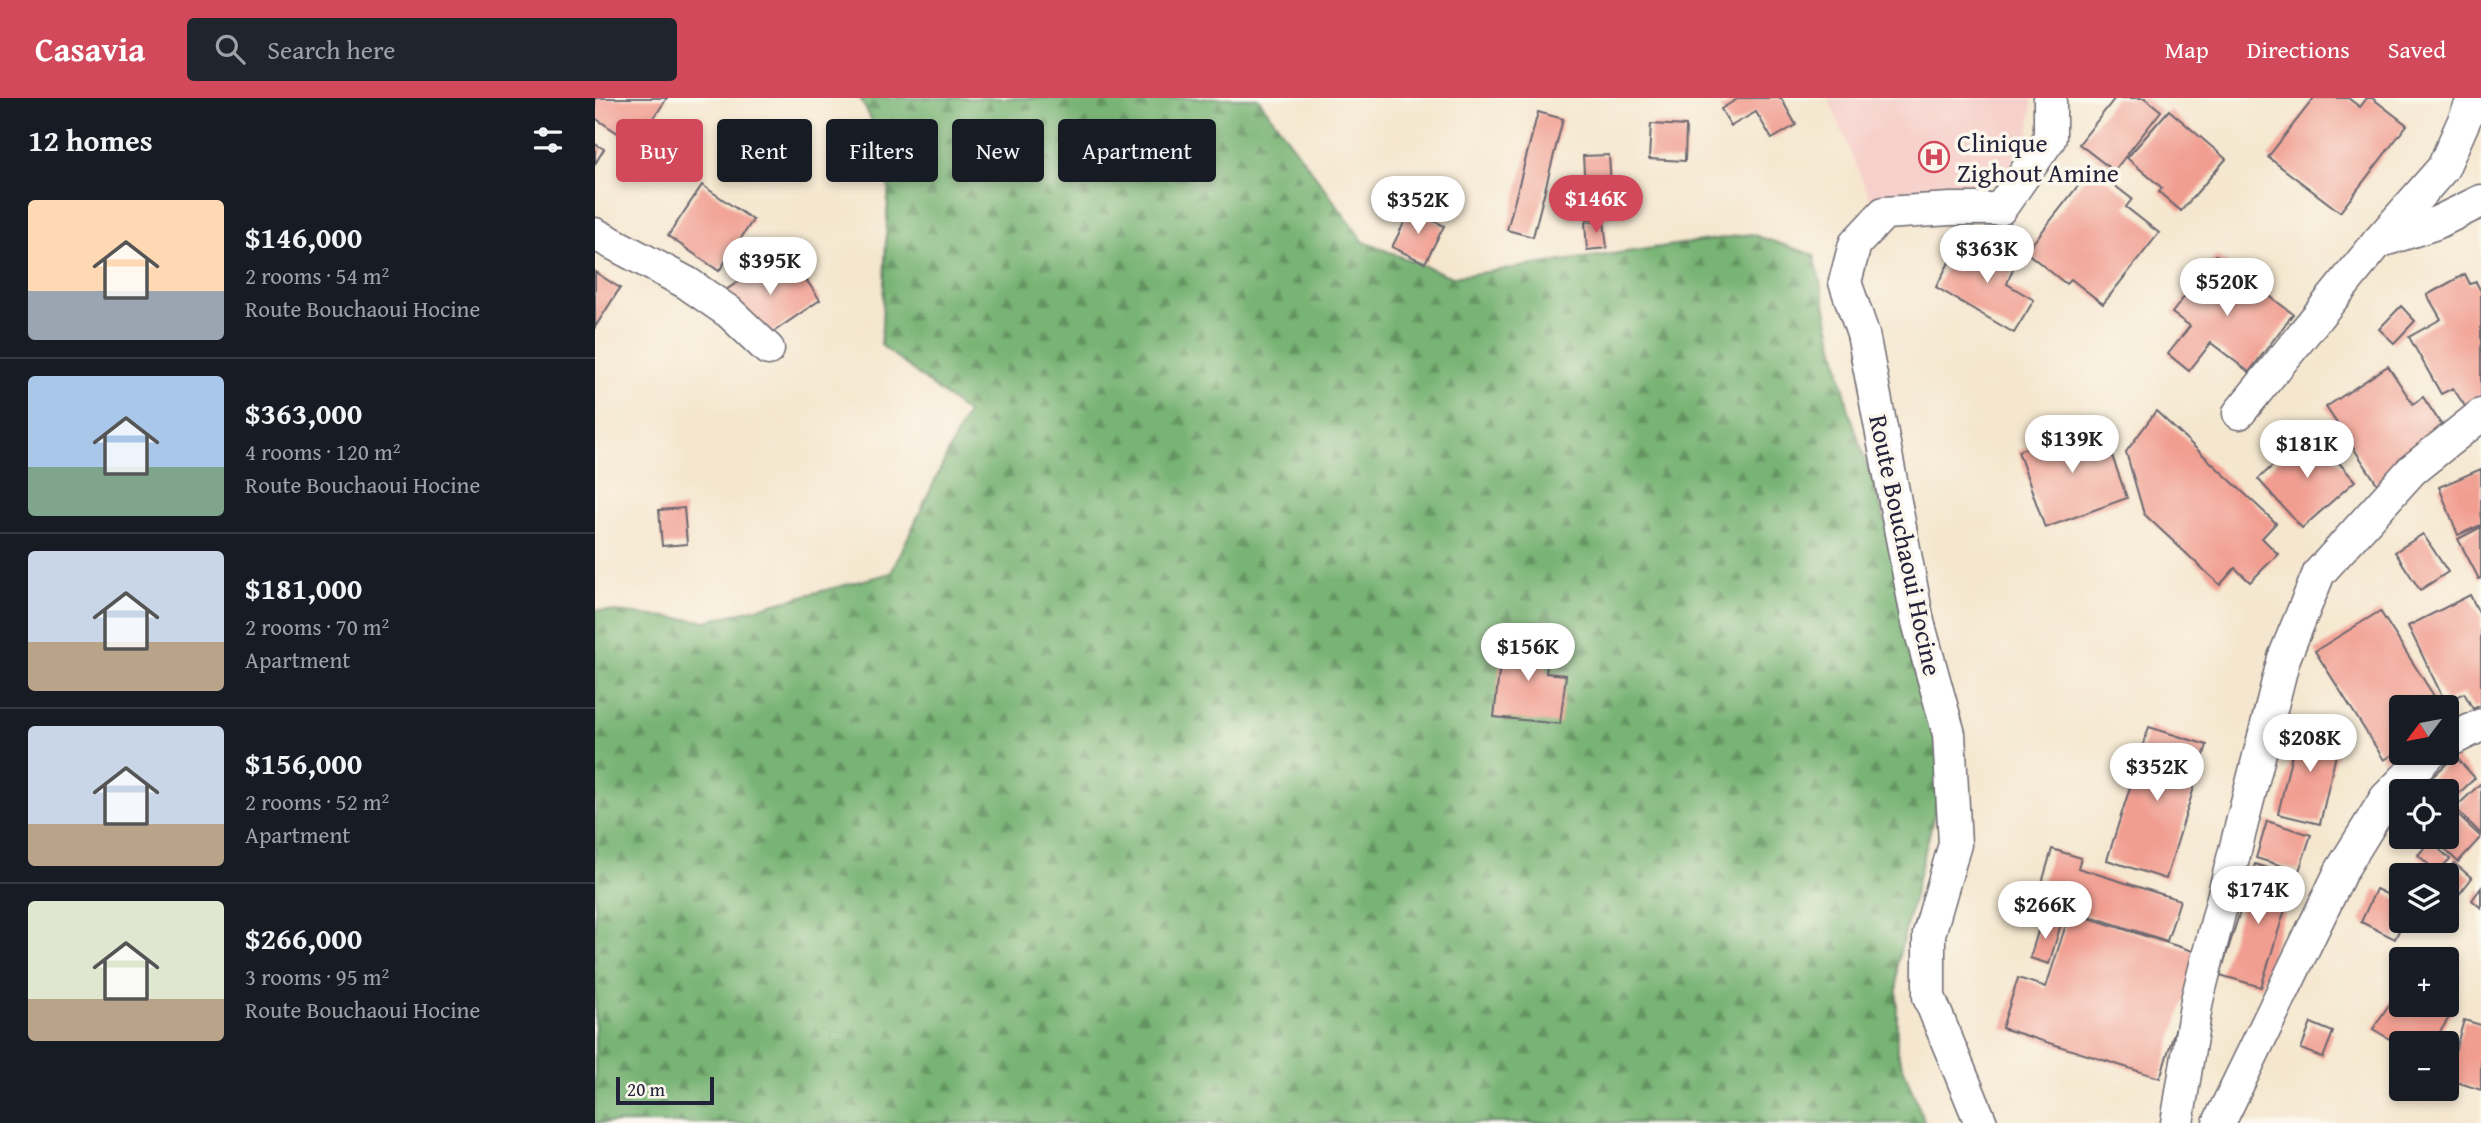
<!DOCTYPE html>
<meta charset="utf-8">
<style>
:root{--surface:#171b24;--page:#20242c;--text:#f1f3f6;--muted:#9ea1a6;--line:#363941;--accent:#d1495b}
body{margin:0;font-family:"Gentium Book Plus",serif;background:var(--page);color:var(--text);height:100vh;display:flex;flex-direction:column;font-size:26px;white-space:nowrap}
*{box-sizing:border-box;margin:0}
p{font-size:23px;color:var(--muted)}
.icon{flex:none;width:38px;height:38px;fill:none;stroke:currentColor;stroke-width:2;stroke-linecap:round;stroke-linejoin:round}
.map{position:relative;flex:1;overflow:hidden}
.sheet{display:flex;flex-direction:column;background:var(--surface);width:595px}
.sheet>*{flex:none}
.guide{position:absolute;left:21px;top:21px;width:665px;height:63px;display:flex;gap:14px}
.needle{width:46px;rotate:238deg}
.controls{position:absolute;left:1794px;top:597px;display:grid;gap:14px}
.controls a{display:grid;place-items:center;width:70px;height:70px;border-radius:7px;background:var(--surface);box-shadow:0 4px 10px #0003;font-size:35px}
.scale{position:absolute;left:21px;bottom:18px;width:98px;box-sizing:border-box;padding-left:7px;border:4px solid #22223b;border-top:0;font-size:19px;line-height:24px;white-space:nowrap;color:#22223b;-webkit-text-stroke:5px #fbf7ec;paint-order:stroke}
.price{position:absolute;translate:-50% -60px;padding:0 16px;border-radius:24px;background:#fff;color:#222;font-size:23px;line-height:46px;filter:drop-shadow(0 2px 4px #0008)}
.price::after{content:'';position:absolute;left:50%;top:42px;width:21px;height:16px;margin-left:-10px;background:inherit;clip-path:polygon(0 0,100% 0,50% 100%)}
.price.on{background:var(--accent);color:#fff}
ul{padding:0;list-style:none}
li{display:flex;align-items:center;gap:21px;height:175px;padding:0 28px}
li+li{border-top:2px solid var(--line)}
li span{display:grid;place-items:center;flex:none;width:196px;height:140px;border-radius:7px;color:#555}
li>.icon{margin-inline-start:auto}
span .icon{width:84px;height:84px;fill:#fffc;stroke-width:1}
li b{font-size:30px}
h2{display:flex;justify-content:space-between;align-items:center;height:84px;padding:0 28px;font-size:30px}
.pill{padding:0 24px;border-radius:7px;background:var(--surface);box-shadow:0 4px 10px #0003;font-size:24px;line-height:63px}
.pill.on{background:var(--accent);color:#fff}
header{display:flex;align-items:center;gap:42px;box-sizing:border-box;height:98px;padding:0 35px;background:var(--accent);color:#fff}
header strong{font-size:33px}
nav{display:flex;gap:38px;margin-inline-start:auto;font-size:24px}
.search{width:490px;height:63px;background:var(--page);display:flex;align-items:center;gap:18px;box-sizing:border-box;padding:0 24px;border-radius:7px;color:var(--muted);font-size:26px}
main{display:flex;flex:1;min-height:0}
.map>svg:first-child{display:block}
.built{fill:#f7d0cb}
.forest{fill:url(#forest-firs);stroke:#4d6b58;stroke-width:2}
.building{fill:#f19e91}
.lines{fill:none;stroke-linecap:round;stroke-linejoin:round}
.minor-casing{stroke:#6c676f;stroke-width:35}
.minor{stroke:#fff;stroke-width:32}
.labels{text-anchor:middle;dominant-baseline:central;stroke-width:7;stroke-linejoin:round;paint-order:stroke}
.poi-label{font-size:26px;fill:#22223b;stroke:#fbf7ec;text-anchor:start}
.street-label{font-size:26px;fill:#22223b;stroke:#fbf7ec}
</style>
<header>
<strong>Casavia</strong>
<div class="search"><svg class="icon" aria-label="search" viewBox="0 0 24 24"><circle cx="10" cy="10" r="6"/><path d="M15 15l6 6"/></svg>Search here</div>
<nav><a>Map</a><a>Directions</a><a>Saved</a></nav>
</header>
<main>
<section class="sheet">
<h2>12 homes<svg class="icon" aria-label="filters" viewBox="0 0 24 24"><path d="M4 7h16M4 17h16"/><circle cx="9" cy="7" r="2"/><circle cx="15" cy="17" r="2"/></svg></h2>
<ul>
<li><span style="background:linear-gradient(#ffd9b3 65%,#9aa5b1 0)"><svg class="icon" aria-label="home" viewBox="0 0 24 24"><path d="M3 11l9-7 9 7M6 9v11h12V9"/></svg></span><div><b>$146,000</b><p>2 rooms · 54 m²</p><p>Route Bouchaoui Hocine</p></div></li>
<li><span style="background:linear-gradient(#a9c7e8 65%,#7fa58c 0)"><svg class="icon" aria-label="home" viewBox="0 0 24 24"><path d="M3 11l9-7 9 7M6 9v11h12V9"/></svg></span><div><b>$363,000</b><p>4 rooms · 120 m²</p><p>Route Bouchaoui Hocine</p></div></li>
<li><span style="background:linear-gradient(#c9d6e8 65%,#b9a48a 0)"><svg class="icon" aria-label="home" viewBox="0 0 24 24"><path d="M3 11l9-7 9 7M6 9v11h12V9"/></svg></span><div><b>$181,000</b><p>2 rooms · 70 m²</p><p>Apartment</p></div></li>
<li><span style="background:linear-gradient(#c9d6e8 70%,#b9a48a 0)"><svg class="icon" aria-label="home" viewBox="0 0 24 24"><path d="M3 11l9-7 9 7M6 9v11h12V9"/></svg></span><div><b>$156,000</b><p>2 rooms · 52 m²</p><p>Apartment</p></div></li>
<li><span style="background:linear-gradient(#dfe7d0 70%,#b9a48a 0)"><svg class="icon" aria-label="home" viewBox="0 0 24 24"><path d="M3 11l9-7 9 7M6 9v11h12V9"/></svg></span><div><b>$266,000</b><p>3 rooms · 95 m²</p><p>Route Bouchaoui Hocine</p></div></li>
</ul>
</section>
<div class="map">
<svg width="1886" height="1025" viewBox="0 0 1886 1025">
<defs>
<pattern id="forest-firs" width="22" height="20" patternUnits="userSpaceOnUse" patternTransform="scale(1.75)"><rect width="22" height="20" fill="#78b474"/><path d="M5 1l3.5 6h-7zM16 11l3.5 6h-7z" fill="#629260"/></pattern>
</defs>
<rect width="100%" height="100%" fill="#fbf7ec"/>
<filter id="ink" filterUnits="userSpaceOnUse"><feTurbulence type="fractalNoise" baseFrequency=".0143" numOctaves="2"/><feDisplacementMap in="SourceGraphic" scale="14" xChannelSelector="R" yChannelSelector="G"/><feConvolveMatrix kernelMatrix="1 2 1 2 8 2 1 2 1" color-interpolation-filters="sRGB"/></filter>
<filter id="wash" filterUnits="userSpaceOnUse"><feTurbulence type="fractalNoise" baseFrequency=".00686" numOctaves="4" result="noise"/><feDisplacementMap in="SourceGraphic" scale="28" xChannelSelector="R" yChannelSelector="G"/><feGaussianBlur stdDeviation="1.57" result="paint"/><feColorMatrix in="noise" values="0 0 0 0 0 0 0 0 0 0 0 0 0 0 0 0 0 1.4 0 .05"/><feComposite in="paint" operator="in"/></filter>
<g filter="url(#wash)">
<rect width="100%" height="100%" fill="#f5e7cf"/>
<!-- built -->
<path class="built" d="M 1233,0 L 1438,0 L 1434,35 L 1406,83 L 1275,101 Z"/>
<!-- forest -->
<path class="forest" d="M 265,0 L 663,0 L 769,144 L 857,179 L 1156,136 L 1219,157 L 1253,309 L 1301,456 L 1354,656 L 1302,866 L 1302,954 L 1330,1025 L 0,1025 L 0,512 L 112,523 L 296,475 L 372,315 L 286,247 L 295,58 Z"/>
<g id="blocks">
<!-- building -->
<g class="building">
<path d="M 0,0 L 72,0 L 41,47 L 0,20 Z"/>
<path d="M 1144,0 L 1186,0 L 1201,27 L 1177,41 L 1161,14 L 1136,28 L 1126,11 Z"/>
<path d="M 1520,0 L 1550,0 L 1566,13 L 1519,73 L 1484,46 Z"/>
<path d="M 1719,0 L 1753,0 L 1765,9 L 1772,0 L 1777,0 L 1812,27 L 1745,114 L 1673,59 Z"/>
<path d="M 1574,12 L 1631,61 L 1586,113 L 1564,94 L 1567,90 L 1532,60 Z"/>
<path d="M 943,14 L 968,21 L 938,139 L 912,132 Z"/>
<path d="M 1056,26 L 1091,28 L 1090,63 L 1054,61 Z"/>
<path d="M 0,46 L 9,51 L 0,66 Z"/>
<path d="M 1014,57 L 1018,119 L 992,121 L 988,58 Z"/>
<path d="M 1497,70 L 1537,101 L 1531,109 L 1564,135 L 1508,206 L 1476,181 L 1471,186 L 1431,154 Z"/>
<path d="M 107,87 L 158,122 L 124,173 L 73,138 Z"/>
<path d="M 816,111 L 849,128 L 830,165 L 797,149 Z"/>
<path d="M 1009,123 L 1012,150 L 992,152 L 990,124 Z"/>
<path d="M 191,152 L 225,202 L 159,247 L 125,196 Z"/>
<path d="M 1425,152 L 1412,186 L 1439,202 L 1419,235 L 1341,189 L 1360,153 Z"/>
<path d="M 1621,157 L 1698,216 L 1654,274 L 1616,245 L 1594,273 L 1573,256 L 1595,228 L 1577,215 Z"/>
<path d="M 0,174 L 25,190 L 0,229 Z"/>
<path d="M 1870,176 L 1875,186 L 1881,184 L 1886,193 L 1886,311 L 1877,319 L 1858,290 L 1846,296 L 1814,239 L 1846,221 L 1832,197 Z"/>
<path d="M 1806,208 L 1820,223 L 1799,245 L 1784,231 Z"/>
<path d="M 1793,268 L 1818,306 L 1828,299 L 1859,346 L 1787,393 L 1731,309 Z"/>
<path d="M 1561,313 L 1681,425 L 1667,440 L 1683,456 L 1655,484 L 1640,470 L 1625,487 L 1549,416 L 1531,354 Z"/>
<path d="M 1505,324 L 1532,400 L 1450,430 L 1423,353 Z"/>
<path d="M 1716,333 L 1760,383 L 1707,430 L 1663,381 Z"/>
<path d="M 1886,371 L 1886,427 L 1863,437 L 1844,389 Z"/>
<path d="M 89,410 L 92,446 L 67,448 L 64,412 Z"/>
<path d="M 1886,429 L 1886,480 L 1884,481 L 1863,441 Z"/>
<path d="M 1828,436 L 1853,474 L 1825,492 L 1800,454 Z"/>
<path d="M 1875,497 L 1886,519 L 1886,607 L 1878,611 L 1869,595 L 1850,604 L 1813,528 Z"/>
<path d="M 1785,513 L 1846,609 L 1806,609 L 1806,652 L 1789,662 L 1720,553 Z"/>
<path d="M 908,538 L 955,544 L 951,575 L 971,577 L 965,626 L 899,619 Z"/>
<path d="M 1704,626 L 1746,635 L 1725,726 L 1683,716 Z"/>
<path d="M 1554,629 L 1612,647 L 1571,781 L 1512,762 Z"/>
<path d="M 1860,658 L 1880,680 L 1854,705 L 1852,702 L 1852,693 L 1843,693 L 1833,683 Z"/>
<path d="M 1886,685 L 1886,736 L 1860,710 Z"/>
<path d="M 1852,707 L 1886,739 L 1863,764 L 1836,738 L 1852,738 Z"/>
<path d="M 1672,723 L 1716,737 L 1704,773 L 1661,760 Z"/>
<path d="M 1835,743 L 1855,761 L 1842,774 L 1823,757 Z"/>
<path d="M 1457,751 L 1486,760 L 1483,770 L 1585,802 L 1572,843 L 1470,810 L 1467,821 L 1439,812 Z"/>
<path d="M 1859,765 L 1877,780 L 1854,809 L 1852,807 L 1852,777 L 1848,777 Z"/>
<path d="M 1660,766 L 1700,779 L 1666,889 L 1625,877 Z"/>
<path d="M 1886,790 L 1886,810 L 1877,802 Z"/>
<path d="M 1781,791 L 1806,803 L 1806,822 L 1809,822 L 1800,841 L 1766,824 Z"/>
<path d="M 1475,814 L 1604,855 L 1565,980 L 1407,930 L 1423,880 L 1451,889 Z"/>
<path d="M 1447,820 L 1466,826 L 1454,866 L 1435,860 Z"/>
<path d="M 1806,888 L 1806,906 L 1852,906 L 1852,904 L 1860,910 L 1838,945 L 1806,945 L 1806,948 L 1778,931 Z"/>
<path d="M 1869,922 L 1886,927 L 1886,992 L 1852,981 Z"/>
<path d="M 1716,925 L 1738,934 L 1728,960 L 1706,951 Z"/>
</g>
</g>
</g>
<g filter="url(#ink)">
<use href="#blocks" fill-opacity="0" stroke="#6c676f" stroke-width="2"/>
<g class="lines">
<!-- minor casing -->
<g class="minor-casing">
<g id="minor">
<path d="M 0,136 L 92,185 L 134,214 L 173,251"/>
<path d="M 1783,144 L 1841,125 L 1886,103"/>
<path d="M 1644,315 L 1783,144 L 1848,70 L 1879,0"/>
<path d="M 1852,644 L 1886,627"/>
<path d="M 1386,1025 L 1334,899 L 1334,836 L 1360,746 L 1354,636 L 1323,524 L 1268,236 L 1250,184 L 1260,146 L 1289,115 L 1356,111 L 1405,111 L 1455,40 L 1455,0"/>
<path d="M 1582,1025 L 1602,902 L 1689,560 L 1724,475 L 1817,372 L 1886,317"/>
<path d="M 1624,1025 L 1746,773 L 1791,700 L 1836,654"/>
</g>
</g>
<!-- minor -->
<use href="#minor" class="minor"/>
</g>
</g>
<!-- icons -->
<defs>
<g id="hospital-ring" transform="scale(1.575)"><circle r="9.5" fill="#fbf7ec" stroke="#d1495b" stroke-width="1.5"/><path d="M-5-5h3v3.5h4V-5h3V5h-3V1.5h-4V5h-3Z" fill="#d1495b"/></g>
</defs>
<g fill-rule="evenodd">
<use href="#hospital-ring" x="1339" y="59"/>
</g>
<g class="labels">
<!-- poi labels -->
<g class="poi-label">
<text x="1362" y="44">Clinique<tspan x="1362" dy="30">Zighout Amine</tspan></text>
</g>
<!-- street labels -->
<g class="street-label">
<text transform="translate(1311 447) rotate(78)">Route Bouchaoui Hocine</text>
</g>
</g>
</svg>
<div class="controls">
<a><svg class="needle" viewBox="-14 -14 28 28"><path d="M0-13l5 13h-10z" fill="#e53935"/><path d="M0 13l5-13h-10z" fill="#9ea1a6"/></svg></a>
<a><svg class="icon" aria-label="locate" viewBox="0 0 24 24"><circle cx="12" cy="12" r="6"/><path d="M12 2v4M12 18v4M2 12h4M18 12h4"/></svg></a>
<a><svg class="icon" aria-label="layers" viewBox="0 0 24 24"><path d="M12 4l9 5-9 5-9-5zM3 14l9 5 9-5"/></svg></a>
<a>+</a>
<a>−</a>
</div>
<div class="scale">20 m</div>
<b class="price on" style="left:1001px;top:137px">$146K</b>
<b class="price" style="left:823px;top:138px">$352K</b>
<b class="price" style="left:1392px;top:187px">$363K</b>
<b class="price" style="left:175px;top:199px">$395K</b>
<b class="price" style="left:1632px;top:220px">$520K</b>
<b class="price" style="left:1477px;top:377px">$139K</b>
<b class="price" style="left:1712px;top:382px">$181K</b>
<b class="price" style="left:933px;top:585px">$156K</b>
<b class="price" style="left:1715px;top:676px">$208K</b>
<b class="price" style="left:1562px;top:705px">$352K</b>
<b class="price" style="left:1663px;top:828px">$174K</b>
<b class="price" style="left:1450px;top:843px">$266K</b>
<div class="guide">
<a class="pill on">Buy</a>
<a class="pill">Rent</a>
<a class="pill">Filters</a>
<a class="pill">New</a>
<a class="pill">Apartment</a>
</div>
</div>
</main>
